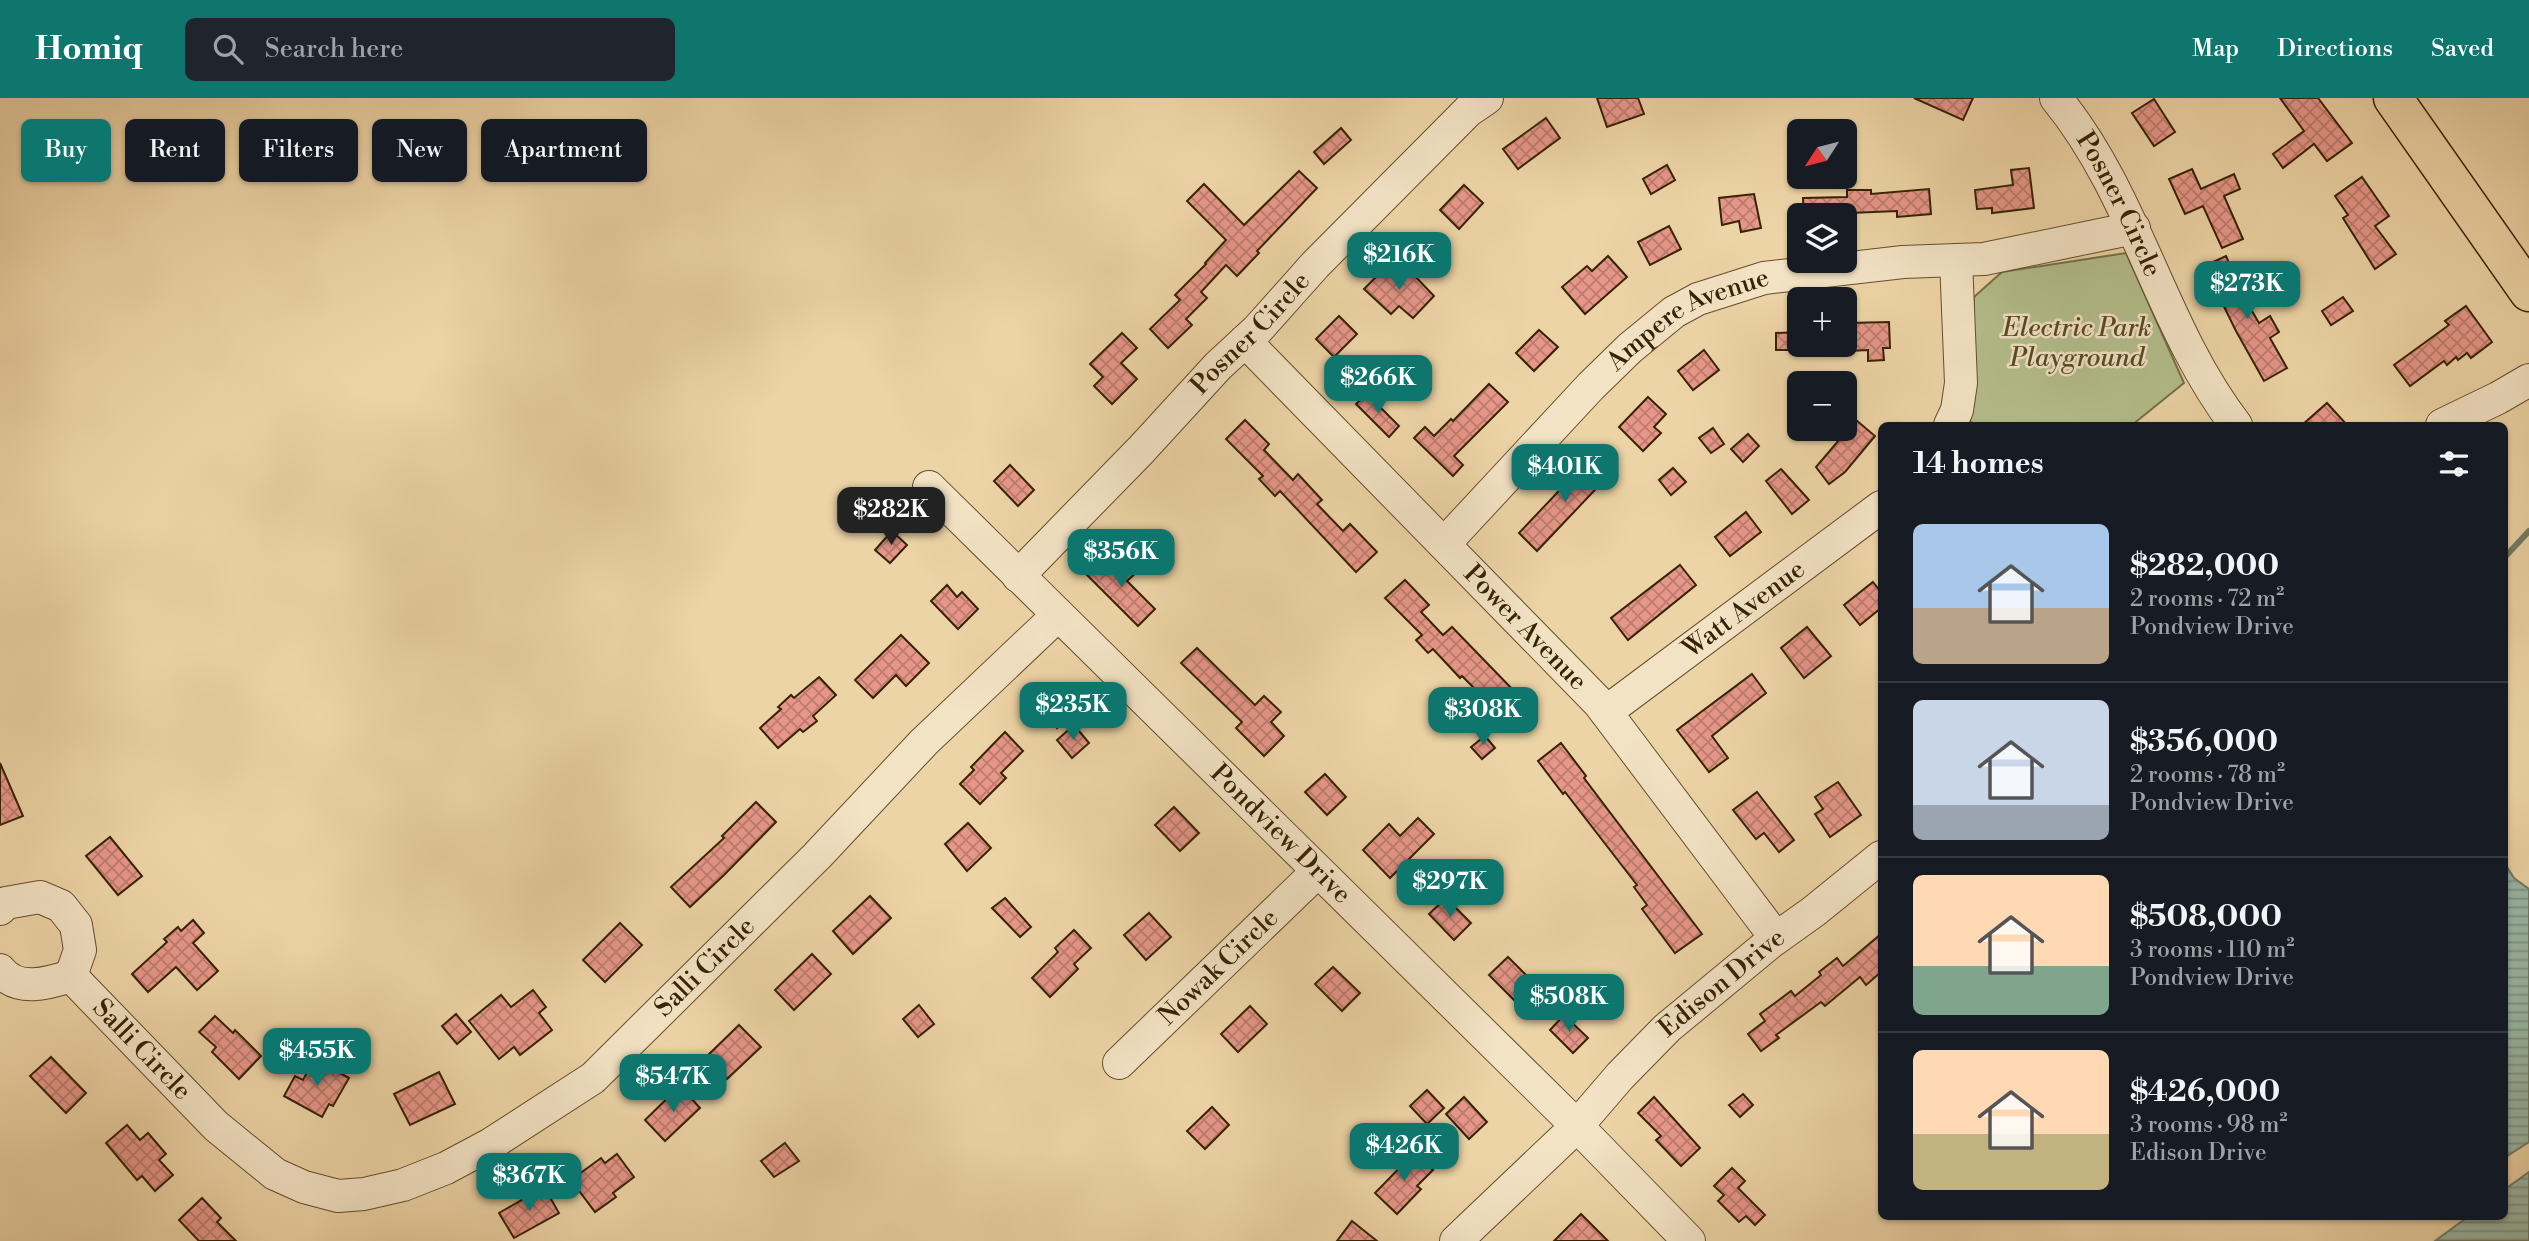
<!DOCTYPE html>
<meta charset="utf-8">
<style>
:root{--surface:#171b24;--page:#20242c;--text:#f1f3f6;--muted:#9ea1a6;--line:#363941;--accent:#0f766e}
body{margin:0;font-family:"Libre Bodoni",serif;background:var(--page);color:var(--text);height:100vh;display:flex;flex-direction:column;font-size:26px;white-space:nowrap}
*{box-sizing:border-box;margin:0}
p{font-size:23px;color:var(--muted)}
.icon{flex:none;width:38px;height:38px;fill:none;stroke:currentColor;stroke-width:2;stroke-linecap:round;stroke-linejoin:round}
.map{position:relative;flex:1;overflow:hidden}
.drawer{position:absolute;left:1878px;top:324px;width:630px;height:798px;display:flex;flex-direction:column;background:var(--surface);border-radius:10px;box-shadow:0 2px 5px #0004}
.drawer>*{flex:none}
.hud{position:absolute;left:21px;top:21px;width:665px;height:63px;display:flex;gap:14px}
.needle{width:46px;rotate:234deg}
.fabs{position:absolute;left:1787px;top:21px;display:grid;gap:14px}
.fabs a{display:grid;place-items:center;width:70px;height:70px;border-radius:10px;background:var(--surface);box-shadow:0 2px 5px #0004;font-size:35px}
.price{position:absolute;translate:-50% -60px;padding:0 16px;border-radius:14px;background:var(--accent);color:#fff;font-size:23px;line-height:46px;filter:drop-shadow(0 2px 4px #0008)}
.price::after{content:'';position:absolute;left:50%;top:42px;width:21px;height:16px;margin-left:-10px;background:inherit;clip-path:polygon(0 0,100% 0,50% 100%)}
.price.current{background:#222;color:#fff}
ul{padding:0;list-style:none}
li{display:flex;align-items:center;gap:21px;height:175px;padding:0 35px}
li+li{border-top:2px solid var(--line)}
li span{display:grid;place-items:center;flex:none;width:196px;height:140px;border-radius:10px;color:#555}
li>.icon{margin-inline-start:auto}
span .icon{width:84px;height:84px;fill:#fffc;stroke-width:1}
li b{font-size:30px}
h2{display:flex;justify-content:space-between;align-items:center;height:84px;padding:0 35px;font-size:30px}
.tag{padding:0 24px;border-radius:10px;background:var(--surface);box-shadow:0 2px 5px #0004;font-size:24px;line-height:63px}
.tag.current{background:var(--accent);color:#fff}
header{display:flex;align-items:center;gap:42px;box-sizing:border-box;height:98px;padding:0 35px;background:var(--accent);color:#fff}
header strong{font-size:33px}
nav{display:flex;gap:38px;margin-inline-start:auto;font-size:24px}
.search{width:490px;height:63px;background:var(--page);display:flex;align-items:center;gap:18px;box-sizing:border-box;padding:0 24px;border-radius:10px;color:var(--muted);font-size:26px}
.map>svg:first-child{display:block}
.park{fill:#b3be8b;stroke:#757046;stroke-width:2}
.water{fill:url(#water-rules);stroke:#727c65;stroke-width:2}
.lines{fill:none;stroke-linecap:round;stroke-linejoin:round}
.stream{stroke:#727c65;stroke-width:6}
.building{fill:url(#building-cross-hatch);stroke:#372202;stroke-width:2}
.minor-casing{stroke:#644e2b;stroke-width:34}
.major-casing{stroke:#372202;stroke-width:41}
.minor{stroke:#f3e3c5;stroke-width:32}
.major{stroke:#edd4a6;stroke-width:38}
.labels{text-anchor:middle;dominant-baseline:central;stroke-width:5;stroke-linejoin:round;paint-order:stroke}
.street-label{font-size:26px;fill:#372202;stroke:#f3e3c5}
.park-label{font-size:26px;font-style:italic;fill:#564924;stroke:#f3e3c5}
</style>
<header>
<strong>Homiq</strong>
<div class="search"><svg class="icon" aria-label="search" viewBox="0 0 24 24"><circle cx="10" cy="10" r="6"/><path d="M15 15l6 6"/></svg>Search here</div>
<nav><a>Map</a><a>Directions</a><a>Saved</a></nav>
</header>
<div class="map">
<svg width="2529" height="1143" viewBox="0 0 2529 1143">
<defs>
<pattern id="water-rules" width="6" height="5" patternUnits="userSpaceOnUse" patternTransform="scale(1.75)"><rect width="6" height="5" fill="#99b8a7"/><path d="M0 2.5h6" fill="none" stroke="#7e9586"/></pattern>
<pattern id="building-cross-hatch" width="8" height="8" patternUnits="userSpaceOnUse" patternTransform="scale(1.75)"><rect width="8" height="8" fill="#e79789"/><path d="M0 0l8 8M0 8l8-8" fill="none" stroke="#bc7b6e"/></pattern>
</defs>
<rect width="100%" height="100%" fill="#edd4a6"/>
<filter id="stains"><feTurbulence type="fractalNoise" baseFrequency=".00286" numOctaves="4"/><feColorMatrix values="0 0 0 0 .2 0 0 0 0 .09 0 0 0 0 .02 0 0 0 .5 -.17"/></filter>
<radialGradient id="worn" r=".72"><stop offset=".6" stop-color="#630" stop-opacity="0"/><stop offset="1" stop-color="#630" stop-opacity=".3"/></radialGradient>
<!-- park -->
<path class="park" d="M 2126,155 L 2184,285 L 2132,327 L 1976,327 L 1968,322 L 1974,199 L 2002,174 Z"/>
<!-- water -->
<g class="water">
<path d="M 2504,764 L 2514,780 L 2529,791 L 2529,1044 L 2504,1060 Z"/>
<path d="M 2529,1074 L 2529,1143 L 2435,1143 L 2469,1118 L 2504,1118 L 2504,1092 Z"/>
</g>
<g class="lines">
<!-- stream -->
<path class="stream" d="M 2504,460 L 2529,433"/>
</g>
<!-- building -->
<g class="building">
<path d="M 1597,0 L 1638,0 L 1644,16 L 1607,29 Z"/>
<path d="M 1914,0 L 1973,0 L 1963,22 Z"/>
<path d="M 2280,0 L 2318,0 L 2352,45 L 2327,63 L 2314,46 L 2283,70 L 2273,56 L 2304,33 Z"/>
<path d="M 2154,1 L 2175,34 L 2154,48 L 2132,15 Z"/>
<path d="M 1546,20 L 1560,40 L 1518,71 L 1503,51 Z"/>
<path d="M 1341,30 L 1351,42 L 1324,66 L 1314,54 Z"/>
<path d="M 1667,67 L 1675,82 L 1651,96 L 1643,81 Z"/>
<path d="M 2029,70 L 2034,110 L 1992,115 L 1992,110 L 1977,111 L 1975,92 L 2013,87 L 2011,72 Z"/>
<path d="M 2192,71 L 2201,91 L 2234,76 L 2240,91 L 2224,98 L 2243,141 L 2222,150 L 2203,108 L 2185,116 L 2169,81 Z"/>
<path d="M 1299,73 L 1317,90 L 1257,153 L 1259,155 L 1237,178 L 1226,167 L 1201,194 L 1207,200 L 1186,221 L 1192,227 L 1168,250 L 1150,231 L 1180,202 L 1175,197 L 1206,166 L 1205,165 L 1226,142 L 1187,103 L 1204,86 L 1244,127 Z"/>
<path d="M 2362,79 L 2389,118 L 2375,128 L 2396,156 L 2375,171 L 2343,120 L 2348,117 L 2335,98 Z"/>
<path d="M 1464,87 L 1483,105 L 1459,131 L 1440,112 Z"/>
<path d="M 1929,91 L 1931,116 L 1897,119 L 1897,113 L 1804,117 L 1803,100 L 1847,99 L 1847,92 L 1871,92 L 1871,96 Z"/>
<path d="M 1754,96 L 1761,130 L 1741,134 L 1739,123 L 1722,127 L 1719,100 Z"/>
<path d="M 1669,128 L 1681,151 L 1650,167 L 1638,144 Z"/>
<path d="M 1608,158 L 1627,179 L 1585,216 L 1562,189 L 1587,168 L 1592,173 Z"/>
<path d="M 2226,158 L 2242,196 L 2259,225 L 2270,218 L 2279,234 L 2270,240 L 2287,270 L 2264,283 L 2236,233 L 2204,168 Z"/>
<path d="M 1388,167 L 1403,182 L 1411,174 L 1434,198 L 1413,220 L 1399,208 L 1391,216 L 1364,191 Z"/>
<path d="M 2343,199 L 2353,213 L 2331,227 L 2322,213 Z"/>
<path d="M 2466,208 L 2492,244 L 2471,260 L 2467,255 L 2458,262 L 2456,259 L 2447,267 L 2444,263 L 2410,288 L 2394,267 L 2449,227 L 2445,223 Z"/>
<path d="M 1339,218 L 1357,236 L 1334,259 L 1316,241 Z"/>
<path d="M 1889,224 L 1890,250 L 1883,250 L 1884,262 L 1868,263 L 1868,252 L 1849,253 L 1848,225 Z"/>
<path d="M 1539,232 L 1558,249 L 1534,273 L 1516,255 Z"/>
<path d="M 1799,234 L 1799,252 L 1776,252 L 1776,235 Z"/>
<path d="M 1122,235 L 1137,250 L 1121,265 L 1137,281 L 1112,306 L 1094,288 L 1103,279 L 1090,266 Z"/>
<path d="M 1704,252 L 1719,272 L 1693,292 L 1678,273 Z"/>
<path d="M 1489,286 L 1508,304 L 1454,358 L 1463,367 L 1453,378 L 1414,340 L 1425,329 L 1434,338 L 1451,321 L 1453,323 Z"/>
<path d="M 1367,296 L 1399,328 L 1389,339 L 1356,306 Z"/>
<path d="M 1648,299 L 1666,316 L 1654,329 L 1661,335 L 1643,353 L 1619,329 Z"/>
<path d="M 2327,305 L 2347,327 L 2302,327 Z"/>
<path d="M 1245,322 L 1269,346 L 1264,352 L 1293,382 L 1298,376 L 1322,402 L 1317,406 L 1343,433 L 1350,426 L 1377,454 L 1356,474 L 1280,393 L 1275,398 L 1259,381 L 1263,378 L 1226,341 Z"/>
<path d="M 1856,322 L 1875,338 L 1845,374 L 1829,386 L 1816,369 Z"/>
<path d="M 1713,330 L 1724,346 L 1711,355 L 1699,340 Z"/>
<path d="M 1748,336 L 1759,348 L 1743,364 L 1731,351 Z"/>
<path d="M 1592,358 L 1610,376 L 1537,453 L 1519,435 Z"/>
<path d="M 1010,367 L 1034,392 L 1018,408 L 994,383 Z"/>
<path d="M 1673,370 L 1686,384 L 1671,397 L 1659,382 Z"/>
<path d="M 1781,371 L 1809,402 L 1792,416 L 1766,383 Z"/>
<path d="M 1746,414 L 1761,434 L 1730,458 L 1715,439 Z"/>
<path d="M 892,433 L 907,447 L 890,465 L 875,452 Z"/>
<path d="M 1105,460 L 1113,468 L 1122,460 L 1136,475 L 1127,483 L 1155,511 L 1138,528 L 1087,477 Z"/>
<path d="M 1680,467 L 1696,487 L 1628,542 L 1611,520 Z"/>
<path d="M 1405,482 L 1429,507 L 1421,514 L 1443,537 L 1452,529 L 1518,597 L 1500,616 L 1462,578 L 1460,580 L 1433,551 L 1428,555 L 1416,542 L 1422,537 L 1385,500 Z"/>
<path d="M 1873,484 L 1881,494 L 1881,510 L 1860,527 L 1844,507 Z"/>
<path d="M 947,487 L 957,499 L 962,494 L 978,511 L 958,531 L 931,503 Z"/>
<path d="M 1807,529 L 1831,558 L 1804,580 L 1781,550 Z"/>
<path d="M 901,537 L 929,565 L 906,588 L 896,577 L 873,600 L 855,582 Z"/>
<path d="M 1197,550 L 1255,607 L 1264,598 L 1281,614 L 1271,624 L 1284,638 L 1264,658 L 1236,630 L 1242,624 L 1181,565 Z"/>
<path d="M 1752,576 L 1766,595 L 1712,638 L 1728,660 L 1709,674 L 1677,632 Z"/>
<path d="M 819,579 L 836,597 L 813,618 L 817,623 L 803,634 L 800,631 L 778,650 L 760,630 L 781,611 L 778,609 L 791,597 L 794,600 Z"/>
<path d="M 1053,591 L 1074,615 L 1057,630 L 1035,607 Z"/>
<path d="M 1074,627 L 1089,645 L 1072,660 L 1057,642 Z"/>
<path d="M 1005,634 L 1023,653 L 1001,675 L 1006,680 L 980,706 L 960,686 L 974,672 L 971,669 Z"/>
<path d="M 1485,638 L 1495,650 L 1482,661 L 1471,649 Z"/>
<path d="M 1561,645 L 1586,678 L 1584,680 L 1702,836 L 1675,855 L 1642,811 L 1647,807 L 1634,789 L 1637,787 L 1565,694 L 1563,696 L 1538,663 Z"/>
<path d="M 0,665 L 23,718 L 0,727 Z"/>
<path d="M 1325,676 L 1346,699 L 1327,717 L 1305,694 Z"/>
<path d="M 1838,684 L 1861,717 L 1830,739 L 1815,716 L 1823,711 L 1815,699 Z"/>
<path d="M 1757,694 L 1794,742 L 1779,754 L 1764,735 L 1756,741 L 1733,712 Z"/>
<path d="M 756,704 L 776,724 L 724,777 L 690,809 L 671,789 L 724,740 L 722,738 Z"/>
<path d="M 1174,709 L 1199,735 L 1180,753 L 1155,727 Z"/>
<path d="M 1418,720 L 1434,736 L 1390,780 L 1363,752 L 1389,726 L 1400,738 Z"/>
<path d="M 968,725 L 991,750 L 967,773 L 945,746 Z"/>
<path d="M 110,739 L 142,778 L 118,797 L 86,758 Z"/>
<path d="M 870,798 L 891,820 L 853,856 L 833,833 Z"/>
<path d="M 1005,800 L 1031,829 L 1020,839 L 992,810 Z"/>
<path d="M 1446,800 L 1471,825 L 1454,842 L 1429,816 Z"/>
<path d="M 1149,815 L 1171,839 L 1146,862 L 1124,837 Z"/>
<path d="M 193,822 L 204,835 L 193,845 L 218,873 L 197,892 L 176,869 L 148,894 L 132,876 L 167,844 L 164,841 L 178,829 L 181,833 Z"/>
<path d="M 620,825 L 642,847 L 605,884 L 583,862 Z"/>
<path d="M 1074,832 L 1091,850 L 1074,866 L 1078,871 L 1050,899 L 1032,880 L 1058,854 L 1055,850 Z"/>
<path d="M 1881,836 L 1881,874 L 1866,887 L 1860,879 L 1825,908 L 1821,904 L 1776,937 L 1779,940 L 1761,953 L 1748,936 L 1765,923 L 1760,916 L 1791,893 L 1795,898 L 1821,877 L 1819,874 L 1837,860 L 1843,868 Z"/>
<path d="M 812,856 L 831,876 L 794,912 L 775,892 Z"/>
<path d="M 1508,859 L 1535,886 L 1516,904 L 1489,877 Z"/>
<path d="M 1333,869 L 1360,895 L 1342,913 L 1315,886 Z"/>
<path d="M 533,892 L 546,909 L 539,915 L 552,932 L 520,957 L 514,949 L 499,961 L 469,923 L 501,897 L 511,909 Z"/>
<path d="M 919,907 L 934,926 L 918,939 L 903,921 Z"/>
<path d="M 1250,908 L 1267,926 L 1238,954 L 1221,936 Z"/>
<path d="M 456,916 L 471,934 L 457,946 L 442,928 Z"/>
<path d="M 1564,917 L 1588,940 L 1573,955 L 1550,932 Z"/>
<path d="M 215,918 L 233,935 L 235,932 L 261,958 L 239,981 L 212,954 L 216,949 L 199,934 Z"/>
<path d="M 739,927 L 761,949 L 727,981 L 706,959 Z"/>
<path d="M 51,959 L 86,995 L 66,1015 L 30,978 Z"/>
<path d="M 314,961 L 349,980 L 333,1008 L 329,1006 L 322,1019 L 284,998 L 295,978 L 303,982 Z"/>
<path d="M 439,974 L 455,1006 L 410,1027 L 394,996 Z"/>
<path d="M 680,988 L 700,1010 L 665,1043 L 645,1022 Z"/>
<path d="M 1427,992 L 1444,1010 L 1427,1026 L 1410,1008 Z"/>
<path d="M 1743,996 L 1753,1007 L 1740,1019 L 1729,1007 Z"/>
<path d="M 1464,999 L 1487,1024 L 1469,1041 L 1446,1016 Z"/>
<path d="M 1654,999 L 1700,1050 L 1681,1068 L 1656,1042 L 1661,1038 L 1638,1015 Z"/>
<path d="M 1212,1009 L 1229,1027 L 1205,1051 L 1187,1033 Z"/>
<path d="M 127,1027 L 140,1042 L 148,1035 L 166,1056 L 159,1062 L 173,1077 L 155,1093 L 142,1078 L 137,1082 L 106,1045 Z"/>
<path d="M 785,1045 L 799,1063 L 774,1079 L 761,1063 Z"/>
<path d="M 1415,1054 L 1433,1072 L 1417,1088 L 1421,1091 L 1397,1116 L 1375,1095 Z"/>
<path d="M 617,1056 L 634,1079 L 613,1095 L 616,1099 L 595,1114 L 571,1082 L 601,1060 L 605,1065 Z"/>
<path d="M 1732,1070 L 1745,1083 L 1738,1090 L 1765,1117 L 1755,1127 L 1746,1118 L 1739,1124 L 1718,1103 L 1724,1097 L 1714,1088 Z"/>
<path d="M 544,1089 L 559,1115 L 514,1140 L 499,1115 Z"/>
<path d="M 202,1100 L 221,1120 L 217,1124 L 236,1143 L 199,1143 L 179,1122 Z"/>
<path d="M 1581,1116 L 1608,1143 L 1554,1143 Z"/>
<path d="M 1352,1123 L 1377,1143 L 1337,1143 Z"/>
</g>
<g class="lines">
<!-- minor casing -->
<g class="minor-casing">
<g id="minor">
<path id="s1" d="M 2056,0 C 2137,99 2160,228 2236,327"/>
<path id="s2" d="M 1245,243 L 1599,605 L 1776,840"/>
<path d="M 1950,327 L 1957,312 L 1961,285 L 1956,162"/>
<path d="M 2442,327 L 2498,300 L 2529,282"/>
<path id="s3" d="M 929,389 L 1577,1028 L 1689,1143"/>
<path id="s4" d="M 1444,446 L 1591,288 L 1630,250 L 1674,214 L 1698,201 L 1764,180 L 1903,164 L 1984,161 L 2134,130"/>
<path id="s5" d="M 1018,478 L 1141,352 L 1218,268 L 1257,232 L 1315,167 L 1468,13 L 1487,0"/>
<path id="s6" d="M 1606,614 L 1881,409"/>
<path d="M 0,811 L 6,805 L 40,799 L 61,808 L 76,827 L 80,852 L 71,878"/>
<path d="M 0,872 C 17,895 49,885 71,878"/>
<path id="s7" d="M 71,878 L 216,1028 L 275,1076 L 304,1089 L 338,1098 L 364,1096 L 403,1087 L 446,1070 L 491,1046 L 593,980 L 817,758 L 924,644 L 1058,517"/>
<path id="s8" d="M 1119,965 L 1317,774"/>
<path id="s9" d="M 1456,1143 L 1577,1028 L 1620,978 L 1667,930 L 1771,844 L 1813,814 L 1881,759"/>
</g>
</g>
<!-- major casing -->
<g class="major-casing">
<path id="major" d="M 2393,0 L 2529,194"/>
</g>
<!-- minor -->
<use href="#minor" class="minor"/>
<!-- major -->
<use href="#major" class="major"/>
</g>
<g class="labels">
<!-- street labels -->
<g class="street-label">
<text stroke="none"><textPath href="#s1" startOffset="124">Posner Circle</textPath></text>
<text stroke="none"><textPath href="#s4" startOffset="336">Ampere Avenue</textPath></text>
<text stroke="none"><textPath href="#s5" startOffset="336">Posner Circle</textPath></text>
<text stroke="none"><textPath href="#s6" startOffset="172">Watt Avenue</textPath></text>
<text stroke="none"><textPath href="#s2" startOffset="401">Power Avenue</textPath></text>
<text stroke="none"><textPath href="#s3" startOffset="494">Pondview Drive</textPath></text>
<text stroke="none"><textPath href="#s8" startOffset="138">Nowak Circle</textPath></text>
<text stroke="none"><textPath href="#s7" startOffset="794">Salli Circle</textPath></text>
<text stroke="none"><textPath href="#s9" startOffset="371">Edison Drive</textPath></text>
<text stroke="none"><textPath href="#s7" startOffset="102">Salli Circle</textPath></text>
</g>
<!-- park labels -->
<g class="park-label">
<text x="2077" y="230">Electric Park<tspan x="2077" dy="30">Playground</tspan></text>
</g>
</g>
<rect width="100%" height="100%" filter="url(#stains)"/>
<rect width="100%" height="100%" fill="url(#worn)"/>
</svg>
<div class="fabs">
<a><svg class="needle" viewBox="-14 -14 28 28"><path d="M0-13l5 13h-10z" fill="#e53935"/><path d="M0 13l5-13h-10z" fill="#9ea1a6"/></svg></a>
<a><svg class="icon" aria-label="layers" viewBox="0 0 24 24"><path d="M12 4l9 5-9 5-9-5zM3 14l9 5 9-5"/></svg></a>
<a>+</a>
<a>−</a>
</div>
<b class="price" style="left:1399px;top:194px">$216K</b>
<b class="price" style="left:2247px;top:223px">$273K</b>
<b class="price" style="left:1378px;top:317px">$266K</b>
<b class="price" style="left:1565px;top:406px">$401K</b>
<b class="price current" style="left:891px;top:449px">$282K</b>
<b class="price" style="left:1121px;top:491px">$356K</b>
<b class="price" style="left:1073px;top:644px">$235K</b>
<b class="price" style="left:1483px;top:649px">$308K</b>
<b class="price" style="left:1450px;top:821px">$297K</b>
<b class="price" style="left:1569px;top:936px">$508K</b>
<b class="price" style="left:317px;top:990px">$455K</b>
<b class="price" style="left:673px;top:1016px">$547K</b>
<b class="price" style="left:1404px;top:1085px">$426K</b>
<b class="price" style="left:529px;top:1115px">$367K</b>
<div class="hud">
<a class="tag current">Buy</a>
<a class="tag">Rent</a>
<a class="tag">Filters</a>
<a class="tag">New</a>
<a class="tag">Apartment</a>
</div>
<section class="drawer">
<h2>14 homes<svg class="icon" aria-label="filters" viewBox="0 0 24 24"><path d="M4 7h16M4 17h16"/><circle cx="9" cy="7" r="2"/><circle cx="15" cy="17" r="2"/></svg></h2>
<ul>
<li><span style="background:linear-gradient(#a9c7e8 60%,#b9a48a 0)"><svg class="icon" aria-label="home" viewBox="0 0 24 24"><path d="M3 11l9-7 9 7M6 9v11h12V9"/></svg></span><div><b>$282,000</b><p>2 rooms · 72 m²</p><p>Pondview Drive</p></div></li>
<li><span style="background:linear-gradient(#c9d6e8 75%,#9aa5b1 0)"><svg class="icon" aria-label="home" viewBox="0 0 24 24"><path d="M3 11l9-7 9 7M6 9v11h12V9"/></svg></span><div><b>$356,000</b><p>2 rooms · 78 m²</p><p>Pondview Drive</p></div></li>
<li><span style="background:linear-gradient(#ffd9b3 65%,#7fa58c 0)"><svg class="icon" aria-label="home" viewBox="0 0 24 24"><path d="M3 11l9-7 9 7M6 9v11h12V9"/></svg></span><div><b>$508,000</b><p>3 rooms · 110 m²</p><p>Pondview Drive</p></div></li>
<li><span style="background:linear-gradient(#ffd9b3 60%,#c2b280 0)"><svg class="icon" aria-label="home" viewBox="0 0 24 24"><path d="M3 11l9-7 9 7M6 9v11h12V9"/></svg></span><div><b>$426,000</b><p>3 rooms · 98 m²</p><p>Edison Drive</p></div></li>
</ul>
</section>
</div>
